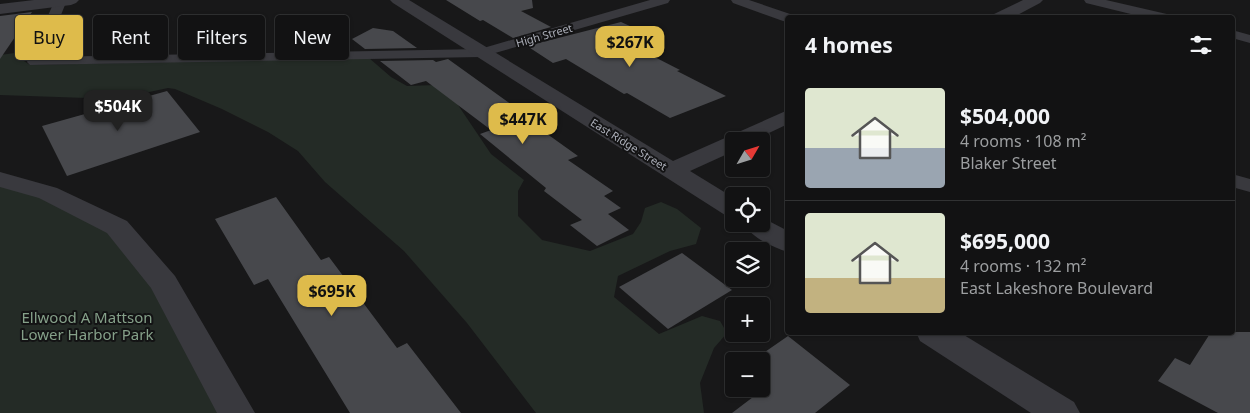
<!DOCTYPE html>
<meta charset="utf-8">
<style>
:root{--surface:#121213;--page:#1f2021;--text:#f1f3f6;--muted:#9c9ea0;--line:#313233;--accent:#debb4b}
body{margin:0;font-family:"Noto Sans",sans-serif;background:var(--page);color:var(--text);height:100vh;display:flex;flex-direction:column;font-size:19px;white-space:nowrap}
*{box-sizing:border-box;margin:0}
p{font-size:16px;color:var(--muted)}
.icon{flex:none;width:28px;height:28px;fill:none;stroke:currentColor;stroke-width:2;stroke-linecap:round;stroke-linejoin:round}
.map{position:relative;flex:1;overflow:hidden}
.sheet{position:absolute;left:785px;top:15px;width:450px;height:320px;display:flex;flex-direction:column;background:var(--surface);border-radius:5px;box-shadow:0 1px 4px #0004,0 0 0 1px var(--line)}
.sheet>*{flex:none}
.guide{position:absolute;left:15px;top:15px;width:475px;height:45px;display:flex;gap:10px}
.needle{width:32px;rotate:51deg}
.fabs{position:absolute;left:725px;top:132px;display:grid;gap:10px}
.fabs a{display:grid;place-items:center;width:45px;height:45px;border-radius:5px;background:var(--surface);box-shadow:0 1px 4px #0004,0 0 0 1px var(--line);font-size:25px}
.price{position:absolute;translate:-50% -42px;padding:0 11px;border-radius:10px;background:var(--accent);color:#111;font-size:16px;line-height:32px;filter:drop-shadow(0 1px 2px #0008)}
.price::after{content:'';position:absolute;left:50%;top:30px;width:15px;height:11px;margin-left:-8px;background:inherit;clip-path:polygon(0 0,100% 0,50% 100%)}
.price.selected{background:#222;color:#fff}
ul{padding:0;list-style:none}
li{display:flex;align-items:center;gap:15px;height:125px;padding:0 20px}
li+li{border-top:1px solid var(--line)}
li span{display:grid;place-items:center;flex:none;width:140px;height:100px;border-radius:5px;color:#555}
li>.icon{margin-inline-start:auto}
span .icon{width:60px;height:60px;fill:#fffc;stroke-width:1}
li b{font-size:21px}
h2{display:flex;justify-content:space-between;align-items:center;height:60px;padding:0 20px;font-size:21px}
.chip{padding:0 18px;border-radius:5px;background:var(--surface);box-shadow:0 1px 4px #0004,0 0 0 1px var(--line);font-size:18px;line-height:45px}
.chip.selected{background:var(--accent);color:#111}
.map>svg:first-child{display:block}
.green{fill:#242b26}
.building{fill:#47484c}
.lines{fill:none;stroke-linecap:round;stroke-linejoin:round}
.minor{fill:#39393e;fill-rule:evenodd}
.tertiary{fill:#39393e;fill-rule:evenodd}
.labels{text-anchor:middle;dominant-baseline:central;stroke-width:4;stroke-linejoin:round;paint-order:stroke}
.far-street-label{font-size:11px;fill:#abaeb8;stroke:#131314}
.near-park-label{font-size:15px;fill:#85a089;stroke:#131314}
</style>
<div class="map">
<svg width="1250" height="413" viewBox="0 0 1250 413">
<rect width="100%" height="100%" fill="#181819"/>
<!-- green -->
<g class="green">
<path d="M 29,51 L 31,54 L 24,61 L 30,65 L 369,58 L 391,77 L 407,86 L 436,85 L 456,102 L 491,154 L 524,180 L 518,191 L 518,216 L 542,240 L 590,251 L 633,234 L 641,222 L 645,208 L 661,202 L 677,209 L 701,228 L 696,244 L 670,251 L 618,276 L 614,297 L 659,334 L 702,316 L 720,321 L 727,333 L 714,348 L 700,383 L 704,413 L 536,413 L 467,323 L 404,251 L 325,182 L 298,151 L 268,132 L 222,109 L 175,89 L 168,88 L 116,99 L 0,95 L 0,55 Z"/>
<path d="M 0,179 L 117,227 L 236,413 L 0,413 Z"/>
</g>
<!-- building -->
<g class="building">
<path d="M 446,0 L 532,0 L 533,8 L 521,11 L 551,27 L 513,38 L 483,20 L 480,21 Z"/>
<path d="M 32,12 L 0,59 L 0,16 Z"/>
<path d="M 621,22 L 661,40 L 637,48 L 680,70 L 677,71 L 726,96 L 670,118 L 627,93 L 624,94 L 566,59 L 553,63 L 527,46 Z"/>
<path d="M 373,28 L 393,31 L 417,48 L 365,49 L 352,39 Z"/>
<path d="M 448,59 L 519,110 L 515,111 L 578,156 L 568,160 L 613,191 L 604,196 L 621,208 L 608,214 L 629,230 L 597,246 L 570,225 L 582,220 L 544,191 L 546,188 L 480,134 L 491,130 L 426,81 L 411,85 L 380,61 L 433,60 L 436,62 Z"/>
<path d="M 167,91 L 200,132 L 67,176 L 42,126 Z"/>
<path d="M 276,197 L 321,260 L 329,257 L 397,348 L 407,343 L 461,413 L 350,413 L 268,279 L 254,285 L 215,219 Z"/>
<path d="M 682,253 L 732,290 L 668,329 L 619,287 Z"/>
<path d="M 1211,332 L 1250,332 L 1250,413 L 1218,413 L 1158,381 L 1175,358 L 1190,365 Z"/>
<path d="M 788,336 L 850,385 L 815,413 L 732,413 L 757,394 L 750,389 L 761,389 L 761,361 L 752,361 Z"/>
</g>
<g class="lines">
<!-- minor -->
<g class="minor">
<path d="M 55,0 L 67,0 L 44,57 L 480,49 L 650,0 L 670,0 L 668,3 L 481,57 L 30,65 L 27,62 Z"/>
<path d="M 731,0 L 749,0 L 793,15 L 794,18 L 788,18 L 788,22 L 783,21 L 733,3 Z"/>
<path d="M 1084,0 L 1106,0 L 1171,15 L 1172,18 L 1147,18 L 1086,3 Z"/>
<path d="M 1232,30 L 1250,35 L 1250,43 L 1232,38 Z"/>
<path d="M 1232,174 L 1250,179 L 1250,192 L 1232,187 Z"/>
</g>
<!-- tertiary -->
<g class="tertiary">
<path d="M 34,0 L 79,0 L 76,3 L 71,5 L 0,14 L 0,4 Z"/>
<path d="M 390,0 L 409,0 L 673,161 L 788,110 L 788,124 L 752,141 L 734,141 L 734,151 L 690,171 L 734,198 L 734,217 L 725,215 L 393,3 Z"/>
<path d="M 1023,0 L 1043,0 L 1040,3 L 1012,18 L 990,18 L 992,15 Z"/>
<path d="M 0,172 L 57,188 L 127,221 L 175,276 L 255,413 L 217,413 L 151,288 L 107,233 L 39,198 L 0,187 Z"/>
<path d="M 761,217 L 788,231 L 788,252 C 773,248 752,237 743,224 L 761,224 Z"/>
<path d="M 916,332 L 959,332 L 1074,402 L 1080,413 L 1031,413 L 920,341 Z"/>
</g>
</g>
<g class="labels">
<!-- far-street labels -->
<g class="far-street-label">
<text transform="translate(544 35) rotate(-16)">High Street</text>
<text transform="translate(629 144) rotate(32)">East Ridge Street</text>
</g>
<!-- near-park labels -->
<g class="near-park-label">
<text x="87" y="317">Ellwood A Mattson<tspan x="87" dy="17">Lower Harbor Park</tspan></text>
</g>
</g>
</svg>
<div class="fabs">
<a><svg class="needle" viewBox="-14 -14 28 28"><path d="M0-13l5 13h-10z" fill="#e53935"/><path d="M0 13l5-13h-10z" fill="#9c9ea0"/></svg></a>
<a><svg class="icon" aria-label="locate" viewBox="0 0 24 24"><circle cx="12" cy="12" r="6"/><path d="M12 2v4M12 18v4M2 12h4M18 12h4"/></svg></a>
<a><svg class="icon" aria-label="layers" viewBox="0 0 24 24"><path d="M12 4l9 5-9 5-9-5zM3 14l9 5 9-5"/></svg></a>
<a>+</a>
<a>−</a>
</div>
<b class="price" style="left:630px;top:68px">$267K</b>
<b class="price selected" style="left:118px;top:132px">$504K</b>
<b class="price" style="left:523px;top:145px">$447K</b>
<b class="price" style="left:332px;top:317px">$695K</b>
<div class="guide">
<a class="chip selected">Buy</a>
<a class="chip">Rent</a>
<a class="chip">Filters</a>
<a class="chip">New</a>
</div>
<section class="sheet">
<h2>4 homes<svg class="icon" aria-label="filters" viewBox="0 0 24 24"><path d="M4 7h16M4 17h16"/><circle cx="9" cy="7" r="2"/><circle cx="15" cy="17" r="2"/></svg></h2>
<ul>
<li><span style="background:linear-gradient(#dfe7d0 60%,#9aa5b1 0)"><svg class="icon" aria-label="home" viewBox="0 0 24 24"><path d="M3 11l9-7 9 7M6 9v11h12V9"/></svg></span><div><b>$504,000</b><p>4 rooms · 108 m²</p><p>Blaker Street</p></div></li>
<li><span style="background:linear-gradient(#dfe7d0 65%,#c2b280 0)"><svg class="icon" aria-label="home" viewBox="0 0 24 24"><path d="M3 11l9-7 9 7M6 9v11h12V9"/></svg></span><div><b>$695,000</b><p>4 rooms · 132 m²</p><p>East Lakeshore Boulevard</p></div></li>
</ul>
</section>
</div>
